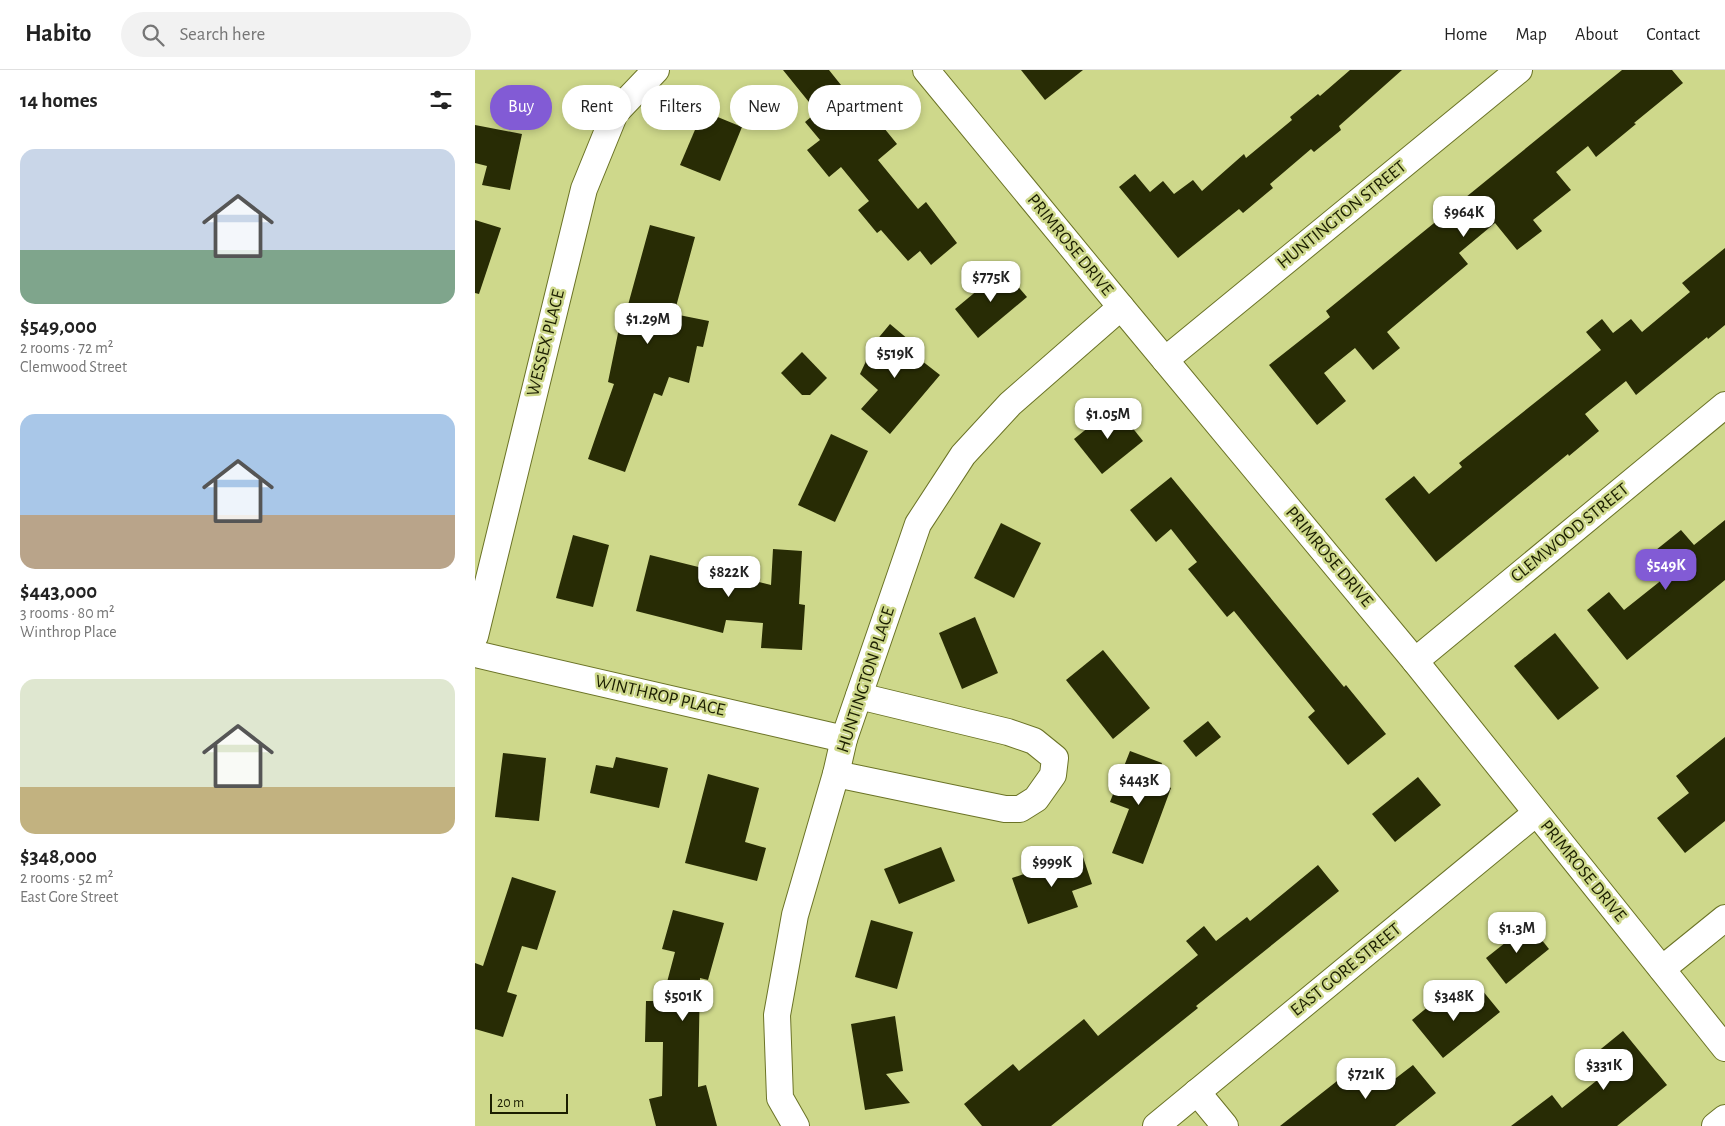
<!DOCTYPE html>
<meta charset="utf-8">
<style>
:root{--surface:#fff;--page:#f2f2f2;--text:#222;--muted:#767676;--line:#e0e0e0;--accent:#825bd5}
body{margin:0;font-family:"Alegreya Sans",sans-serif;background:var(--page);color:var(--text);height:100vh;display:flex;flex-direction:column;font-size:19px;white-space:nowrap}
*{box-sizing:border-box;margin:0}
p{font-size:16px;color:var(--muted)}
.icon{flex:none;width:28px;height:28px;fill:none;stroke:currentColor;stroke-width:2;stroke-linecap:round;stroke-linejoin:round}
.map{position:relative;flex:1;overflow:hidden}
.drawer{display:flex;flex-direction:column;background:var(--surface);width:475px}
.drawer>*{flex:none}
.guide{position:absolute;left:15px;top:15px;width:475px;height:45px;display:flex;gap:10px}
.scale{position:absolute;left:15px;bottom:12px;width:78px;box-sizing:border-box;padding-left:5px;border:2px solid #1b1e00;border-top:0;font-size:14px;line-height:18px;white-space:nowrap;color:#1b1e00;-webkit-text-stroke:4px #ced88b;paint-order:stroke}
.price{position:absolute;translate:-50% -42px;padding:0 11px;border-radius:10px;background:#fff;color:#222;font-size:16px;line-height:32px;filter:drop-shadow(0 1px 2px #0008)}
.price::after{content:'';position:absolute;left:50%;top:30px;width:15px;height:11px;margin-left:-8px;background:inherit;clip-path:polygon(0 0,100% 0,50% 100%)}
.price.selected{background:var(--accent);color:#fff}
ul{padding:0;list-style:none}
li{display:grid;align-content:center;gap:10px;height:265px;padding:0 20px}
li span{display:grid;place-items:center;height:155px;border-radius:15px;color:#555}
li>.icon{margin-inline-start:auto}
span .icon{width:90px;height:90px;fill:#fffc;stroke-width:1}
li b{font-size:21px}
h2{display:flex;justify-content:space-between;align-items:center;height:60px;padding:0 20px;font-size:21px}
.chip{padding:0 18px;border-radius:22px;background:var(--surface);box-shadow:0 2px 8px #0003;font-size:18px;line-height:45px}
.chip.selected{background:var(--accent);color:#fff}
header{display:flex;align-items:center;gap:30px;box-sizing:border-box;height:70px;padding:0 25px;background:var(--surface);border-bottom:1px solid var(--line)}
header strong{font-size:24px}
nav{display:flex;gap:28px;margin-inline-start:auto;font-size:18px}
.search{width:350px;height:45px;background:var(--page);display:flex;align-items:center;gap:12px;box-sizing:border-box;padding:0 18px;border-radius:28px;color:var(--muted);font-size:19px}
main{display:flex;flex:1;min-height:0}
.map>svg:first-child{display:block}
.building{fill:#282c05}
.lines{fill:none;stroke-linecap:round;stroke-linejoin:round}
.minor-casing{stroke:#6b7326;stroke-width:28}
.minor{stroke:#fff;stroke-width:26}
.labels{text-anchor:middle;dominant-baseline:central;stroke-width:5;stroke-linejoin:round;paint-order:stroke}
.street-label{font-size:18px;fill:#1b1e00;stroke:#ced88b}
</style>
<header>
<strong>Habito</strong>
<div class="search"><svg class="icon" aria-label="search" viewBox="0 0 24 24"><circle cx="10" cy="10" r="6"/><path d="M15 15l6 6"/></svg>Search here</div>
<nav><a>Home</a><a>Map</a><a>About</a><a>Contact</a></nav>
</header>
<main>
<section class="drawer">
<h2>14 homes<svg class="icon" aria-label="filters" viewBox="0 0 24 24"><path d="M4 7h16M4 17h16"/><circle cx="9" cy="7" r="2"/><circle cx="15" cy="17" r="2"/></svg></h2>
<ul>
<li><span style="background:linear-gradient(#c9d6e8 65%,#7fa58c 0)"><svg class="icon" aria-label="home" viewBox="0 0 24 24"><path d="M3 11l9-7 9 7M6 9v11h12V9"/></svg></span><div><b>$549,000</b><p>2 rooms · 72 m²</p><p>Clemwood Street</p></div></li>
<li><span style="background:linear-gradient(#a9c7e8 65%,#b9a48a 0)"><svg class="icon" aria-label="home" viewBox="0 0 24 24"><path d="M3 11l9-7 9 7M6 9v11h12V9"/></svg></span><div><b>$443,000</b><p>3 rooms · 80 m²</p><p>Winthrop Place</p></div></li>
<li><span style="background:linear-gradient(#dfe7d0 70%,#c2b280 0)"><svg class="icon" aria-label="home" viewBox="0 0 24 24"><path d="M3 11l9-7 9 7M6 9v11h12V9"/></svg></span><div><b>$348,000</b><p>2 rooms · 52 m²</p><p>East Gore Street</p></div></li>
</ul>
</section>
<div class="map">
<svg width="1250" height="1056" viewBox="0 0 1250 1056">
<rect width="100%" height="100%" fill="#ced88b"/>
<!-- building -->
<g class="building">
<path d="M 308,0 L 354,0 L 370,20 L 375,16 L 422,74 L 403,90 L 443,139 L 451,132 L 482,173 L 456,195 L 445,181 L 433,191 L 406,160 L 402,163 L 383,140 L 394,131 L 366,97 L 354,107 L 332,80 L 345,70 L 330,52 L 342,42 Z"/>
<path d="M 546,0 L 608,0 L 570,30 Z"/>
<path d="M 875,0 L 927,0 L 864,56 L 866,60 L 839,82 L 836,79 L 795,114 L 798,118 L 768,143 L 764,139 L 703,188 L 644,117 L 660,104 L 675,122 L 688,111 L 699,124 L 718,110 L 727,121 L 769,84 L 771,88 L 817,50 L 815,47 L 843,24 L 845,26 Z"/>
<path d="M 1147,0 L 1197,0 L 1208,13 L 1159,53 L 1161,54 L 1121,87 L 1113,76 L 1081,102 L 1096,120 L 1058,150 L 1067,161 L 1042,180 L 1020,153 L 984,183 L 993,194 L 912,262 L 925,278 L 898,300 L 880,278 L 849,303 L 871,331 L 842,355 L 794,295 L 855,247 L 851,241 Z"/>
<path d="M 228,41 L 267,57 L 245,111 L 205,95 Z"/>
<path d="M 0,55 L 47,64 L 35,120 L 7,115 L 12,96 L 0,93 Z"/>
<path d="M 0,150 L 26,158 L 4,224 L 0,223 Z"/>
<path d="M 175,155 L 220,167 L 199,244 L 234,251 L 228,277 L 222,276 L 214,313 L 194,307 L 187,326 L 179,323 L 150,402 L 113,389 L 139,314 L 133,312 L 149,234 L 153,235 Z"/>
<path d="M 1250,178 L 1250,255 L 1233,269 L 1232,267 L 1161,325 L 1151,311 L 1110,344 L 1124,361 L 1094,386 L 1093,384 L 961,492 L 910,429 L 939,406 L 954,424 L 987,397 L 984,393 L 1126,280 L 1111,262 L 1127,249 L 1138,263 L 1156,249 L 1167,262 L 1215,222 L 1207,213 Z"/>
<path d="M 528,199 L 552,227 L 503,268 L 480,239 Z"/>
<path d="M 415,254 L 447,281 L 442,287 L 465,305 L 415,364 L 386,339 L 403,320 L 385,304 L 400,272 Z"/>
<path d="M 327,282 L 352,308 L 335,325 L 327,325 L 306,303 Z"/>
<path d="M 640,336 L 668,371 L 627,404 L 599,369 Z"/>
<path d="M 356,364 L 393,381 L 360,452 L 323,435 Z"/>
<path d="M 696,407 L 869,617 L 871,615 L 911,664 L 873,695 L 833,647 L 840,641 L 759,541 L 752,547 L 713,499 L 722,492 L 696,459 L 681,472 L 655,440 Z"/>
<path d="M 1250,450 L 1250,510 L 1152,590 L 1112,540 L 1134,522 L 1149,540 L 1193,505 L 1176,484 L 1206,460 L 1219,475 Z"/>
<path d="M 526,453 L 566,473 L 539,528 L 499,508 Z"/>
<path d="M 98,465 L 134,475 L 118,537 L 81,528 Z"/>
<path d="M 298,479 L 327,481 L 324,534 L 330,535 L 327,580 L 286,578 L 288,553 L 251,550 L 248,563 L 161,541 L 175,485 L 296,515 Z"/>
<path d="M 500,547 L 523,603 L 487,619 L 464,563 Z"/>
<path d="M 1080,563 L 1124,618 L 1083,650 L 1039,596 Z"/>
<path d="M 628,580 L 675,638 L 638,669 L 591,610 Z"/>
<path d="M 733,651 L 746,667 L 721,687 L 708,671 Z"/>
<path d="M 1250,667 L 1250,751 L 1210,783 L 1182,748 L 1214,723 L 1201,706 Z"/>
<path d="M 655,681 L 687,693 L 680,712 L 696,718 L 668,794 L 637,783 L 654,739 L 635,732 Z"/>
<path d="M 28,683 L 71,688 L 64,751 L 20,747 Z"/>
<path d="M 141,687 L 193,698 L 184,738 L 115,723 L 121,695 L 138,698 Z"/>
<path d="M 233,704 L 284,718 L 270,772 L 291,778 L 282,811 L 210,793 Z"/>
<path d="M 943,707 L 966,735 L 920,772 L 897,744 Z"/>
<path d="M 466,777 L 480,811 L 424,834 L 409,799 Z"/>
<path d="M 607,784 L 617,814 L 597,821 L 603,837 L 553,854 L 537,808 Z"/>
<path d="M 843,795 L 864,821 L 721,936 L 723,938 L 576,1056 L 507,1056 L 489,1034 L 538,994 L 544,1001 L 609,949 L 623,966 L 723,885 L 711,871 L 729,856 L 741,871 L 772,847 L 775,851 Z"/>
<path d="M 37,807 L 81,821 L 62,880 L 47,876 L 32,922 L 42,925 L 28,967 L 0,959 L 0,893 L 8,896 Z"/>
<path d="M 198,840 L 249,853 L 233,910 L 225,908 L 223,1017 L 231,1015 L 242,1056 L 181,1056 L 174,1029 L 187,1026 L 188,972 L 170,972 L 171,931 L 187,931 L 200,882 L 187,879 Z"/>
<path d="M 396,850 L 438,862 L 422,919 L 380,907 Z"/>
<path d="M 1054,854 L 1074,879 L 1031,914 L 1011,888 Z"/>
<path d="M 1007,920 L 1025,942 L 968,988 L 937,950 L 966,926 L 980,943 Z"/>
<path d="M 420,946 L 428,1001 L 411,1004 L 435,1033 L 390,1040 L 376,954 Z"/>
<path d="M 1148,961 L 1192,1015 L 1142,1056 L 1036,1056 L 1077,1025 L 1087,1038 L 1130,1004 L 1116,987 Z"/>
<path d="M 890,989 L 912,1015 L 938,995 L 961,1023 L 920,1056 L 805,1056 Z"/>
</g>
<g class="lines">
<!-- minor casing -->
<g class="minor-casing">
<g id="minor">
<path d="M 451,0 L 646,237 L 940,591 L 1250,978"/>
<path d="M 690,290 L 1044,0"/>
<path d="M 0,566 L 109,119 L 140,43 L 181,0"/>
<path d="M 0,584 L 369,669"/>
<path d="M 940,591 L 1250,335"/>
<path d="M 361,704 L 486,730 L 530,739 L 545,739 L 561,729 L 578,705 L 580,688 L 559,671 L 533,662 L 384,626"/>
<path d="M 1187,899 L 1250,848"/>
<path d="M 722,1022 L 750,1056"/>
<path d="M 321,1056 L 305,1028 L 302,945 L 320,845 L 361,704 L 369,669 L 443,454 L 488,385 L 535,334 L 646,237"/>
<path d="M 681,1056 L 1061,743"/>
<path d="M 1240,1056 L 1250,1048"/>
</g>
</g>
<!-- minor -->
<use href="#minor" class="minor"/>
</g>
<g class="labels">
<!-- street labels -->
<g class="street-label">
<text transform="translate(867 145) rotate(-39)">HUNTINGTON STREET</text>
<text transform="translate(595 175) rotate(51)">PRIMROSE DRIVE</text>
<text transform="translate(71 273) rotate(-76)">WESSEX PLACE</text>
<text transform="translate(1095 463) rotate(-39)">CLEMWOOD STREET</text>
<text transform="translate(854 487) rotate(50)">PRIMROSE DRIVE</text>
<text transform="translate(391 610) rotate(-72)">HUNTINGTON PLACE</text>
<text transform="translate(185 626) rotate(13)">WINTHROP PLACE</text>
<text transform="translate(1108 801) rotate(51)">PRIMROSE DRIVE</text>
<text transform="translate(871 900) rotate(-39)">EAST GORE STREET</text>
</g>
</g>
</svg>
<div class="scale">20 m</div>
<b class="price" style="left:989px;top:168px">$964K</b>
<b class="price" style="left:516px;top:233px">$775K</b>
<b class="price" style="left:173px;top:275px">$1.29M</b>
<b class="price" style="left:420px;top:309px">$519K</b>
<b class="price" style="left:633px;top:370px">$1.05M</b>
<b class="price selected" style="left:1191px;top:521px">$549K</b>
<b class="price" style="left:254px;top:528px">$822K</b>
<b class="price" style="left:664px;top:736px">$443K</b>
<b class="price" style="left:577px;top:818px">$999K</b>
<b class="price" style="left:1042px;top:884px">$1.3M</b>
<b class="price" style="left:208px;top:952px">$501K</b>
<b class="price" style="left:979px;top:952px">$348K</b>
<b class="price" style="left:1129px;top:1021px">$331K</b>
<b class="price" style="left:891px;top:1030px">$721K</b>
<div class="guide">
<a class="chip selected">Buy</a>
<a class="chip">Rent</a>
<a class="chip">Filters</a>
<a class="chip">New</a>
<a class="chip">Apartment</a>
</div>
</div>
</main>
